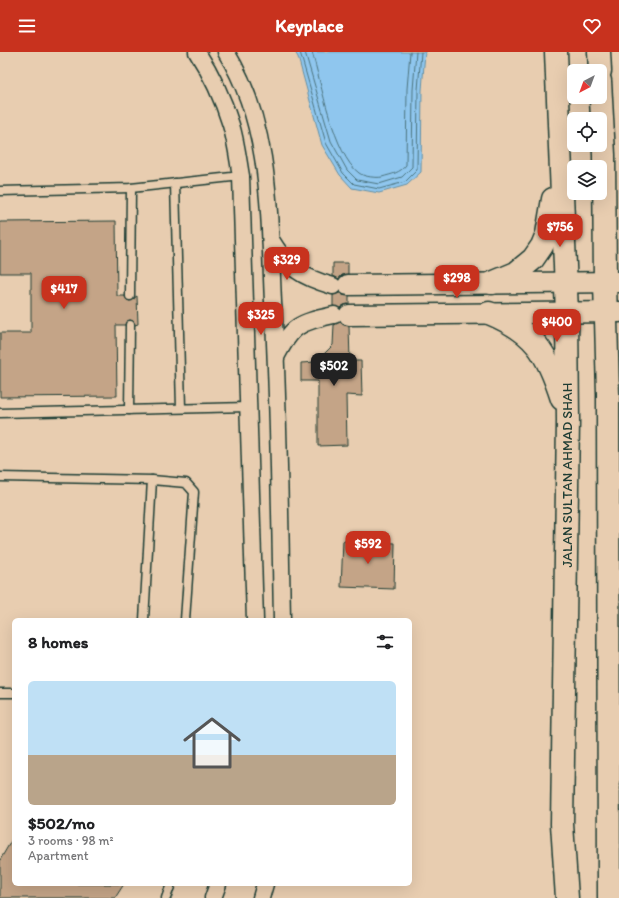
<!DOCTYPE html>
<meta charset="utf-8">
<style>
:root{--surface:#fff;--page:#f2f2f2;--text:#202124;--muted:#757577;--line:#e0e0e0;--accent:#c8321e}
body{margin:0;font-family:Itim,sans-serif;background:var(--page);color:var(--text);height:100vh;display:flex;flex-direction:column;font-size:15px;white-space:nowrap}
*{box-sizing:border-box;margin:0}
p{font-size:13px;color:var(--muted)}
.icon{flex:none;width:22px;height:22px;fill:none;stroke:currentColor;stroke-width:2;stroke-linecap:round;stroke-linejoin:round}
.map{position:relative;flex:1;overflow:hidden}
.side{position:absolute;left:12px;top:566px;width:400px;height:268px;display:flex;flex-direction:column;background:var(--surface);border-radius:6px;box-shadow:0 4px 16px #0002}
.side>*{flex:none}
.needle{width:26px;rotate:221deg}
.buttons{position:absolute;left:567px;top:12px;display:grid;gap:8px}
.buttons a{display:grid;place-items:center;width:40px;height:40px;border-radius:6px;background:var(--surface);box-shadow:0 4px 16px #0002;font-size:20px}
.price{position:absolute;translate:-50% -34px;padding:0 9px;border-radius:8px;background:var(--accent);color:#fff;font-size:13px;line-height:26px;filter:drop-shadow(0 1px 2px #0008)}
.price::after{content:'';position:absolute;left:50%;top:24px;width:12px;height:9px;margin-left:-6px;background:inherit;clip-path:polygon(0 0,100% 0,50% 100%)}
.price.active{background:#222;color:#fff}
ul{padding:0;list-style:none}
li{display:grid;align-content:center;gap:8px;height:212px;padding:0 16px}
li+li{border-top:1px solid var(--line)}
li span{display:grid;place-items:center;height:124px;border-radius:6px;color:#555}
li>.icon{margin-inline-start:auto}
span .icon{width:72px;height:72px;fill:#fffc;stroke-width:1}
li b{font-size:17px}
h2{display:flex;justify-content:space-between;align-items:center;height:48px;padding:0 16px;font-size:17px}
header{display:flex;justify-content:space-between;align-items:center;height:52px;padding:0 16px;background:var(--accent);color:#fff;font-size:18px;font-weight:800}
.map>svg:first-child{display:block}
.water{fill:#8fc6ee;stroke:#628fa4}
.lines{fill:none;stroke-linecap:round;stroke-linejoin:round}
.shore{stroke:#4c747e;stroke-width:1}
.building{fill:#c4a487;stroke:#1f3d34}
.service-casing{stroke:#1f3d34;stroke-width:11}
.minor-casing{stroke:#1f3d34;stroke-width:19}
.tertiary-casing{stroke:#1f3d34;stroke-width:23}
.secondary-casing{stroke:#1f3d34;stroke-width:25}
.service{stroke:#e8cdb0;stroke-width:8}
.minor{stroke:#e8cdb0;stroke-width:16}
.tertiary{stroke:#e8cdb0;stroke-width:20}
.secondary{stroke:#e8cdb0;stroke-width:22}
.labels{text-anchor:middle;dominant-baseline:central;stroke-width:3.5;stroke-linejoin:round;paint-order:stroke}
.street-label{font-size:14px;fill:#1f3d34;stroke:#e8cdb0}
</style>
<header><svg class="icon" aria-label="menu" viewBox="0 0 24 24"><path d="M4 6h16M4 12h16M4 18h16"/></svg>Keyplace<svg class="icon" aria-label="heart" viewBox="0 0 24 24"><path d="M12 20l-8-8c-3-5 5-10 8-4 3-6 11-1 8 4z"/></svg></header>
<div class="map">
<svg width="619" height="846" viewBox="0 0 619 846">
<rect width="100%" height="100%" fill="#e8cdb0"/>
<filter id="ink" filterUnits="userSpaceOnUse"><feTurbulence type="fractalNoise" baseFrequency=".025" numOctaves="2"/><feDisplacementMap in="SourceGraphic" scale="8" xChannelSelector="R" yChannelSelector="G"/><feConvolveMatrix kernelMatrix="1 2 1 2 8 2 1 2 1" color-interpolation-filters="sRGB"/></filter>
<g filter="url(#ink)">
<!-- water -->
<path class="water" d="M 295,0 L 425,0 L 422,38 L 421,120 L 407,133 L 379,141 L 352,136 L 340,123 L 322,93 L 298,5 Z"/>
<g class="lines">
<!-- shore -->
<g class="shore">
<path d="M 300,0 L 326,91 L 343,121 L 354,132 L 379,137 L 405,130 L 417,118 L 418,38 L 421,0"/>
<path d="M 305,0 L 331,89 L 347,118 L 357,128 L 379,132 L 402,125 L 412,115 L 413,38 L 416,0"/>
<path d="M 312,0 C 321,30 334,103 359,121 C 364,125 377,126 382,125 C 392,122 400,121 406,113 L 407,37 L 410,0"/>
</g>
</g>
<!-- building -->
<g class="building">
<path d="M 116,169 L 117,244 L 125,244 L 127,248 L 130,249 L 137,244 L 138,272 L 135,273 L 133,269 L 130,268 L 126,270 L 125,273 L 116,273 L 117,344 L 0,345 L 0,281 L 31,281 L 31,221 L 0,221 L 0,170 Z"/>
<path d="M 333,211 L 348,211 L 348,222 L 342,223 L 339,227 L 333,224 Z"/>
<path d="M 340,241 L 343,243 L 349,244 L 349,252 L 344,253 L 340,256 L 333,254 L 333,243 Z"/>
<path d="M 340,270 L 344,273 L 349,274 L 350,309 L 361,309 L 362,344 L 346,343 L 347,393 L 318,394 L 318,329 L 301,329 L 301,311 L 316,310 L 333,293 L 334,273 Z"/>
<path d="M 343,489 L 395,491 L 394,537 L 341,535 Z"/>
<path d="M 14,784 L 14,832 L 124,832 L 115,846 L 0,846 L 0,808 Z"/>
</g>
<g class="lines">
<!-- service casing -->
<g class="service-casing">
<g id="service">
<path d="M 175,131 L 181,356"/>
<path d="M 0,139 L 131,136 L 241,124"/>
<path d="M 130,244 L 131,136"/>
<path d="M 129,358 L 130,273"/>
<path d="M 0,361 L 248,355"/>
<path d="M 0,425 L 152,428 L 186,431 L 194,440 L 185,568"/>
<path d="M 144,568 L 152,428"/>
<path d="M 0,641 L 14,641"/>
<path d="M 166,846 L 171,832"/>
</g>
</g>
<!-- minor casing -->
<g class="minor-casing">
<g id="minor">
<path d="M 197,0 C 212,23 223,47 231,73 C 236,89 238,107 241,124 L 255,568"/>
<path d="M 226,0 C 272,74 269,166 273,250 C 279,356 280,462 282,568"/>
<path d="M 271,188 C 288,216 301,225 333,234"/>
<path d="M 276,305 C 293,272 299,271 334,263"/>
<path d="M 213,846 L 218,832"/>
<path d="M 261,846 L 265,832"/>
</g>
</g>
<!-- tertiary casing -->
<g class="tertiary-casing">
<g id="tertiary">
<path d="M 348,233 L 619,230"/>
<path d="M 349,263 L 619,260"/>
</g>
</g>
<!-- secondary casing -->
<g class="secondary-casing">
<g id="secondary">
<path d="M 556,0 L 567,261 L 568,369 L 562,772 L 567,846"/>
<path d="M 599,0 L 600,19"/>
<path d="M 600,29 L 604,103 L 605,230 L 608,342 L 609,846"/>
<path d="M 492,231 L 516,221 L 533,207 L 542,194 L 547,182 L 553,147"/>
<path d="M 489,261 C 535,280 547,300 562,347"/>
</g>
</g>
<!-- service -->
<use href="#service" class="service"/>
<!-- minor -->
<use href="#minor" class="minor"/>
<!-- tertiary -->
<use href="#tertiary" class="tertiary"/>
<!-- secondary -->
<use href="#secondary" class="secondary"/>
</g>
</g>
<g class="labels">
<!-- street labels -->
<g class="street-label">
<text transform="translate(567 423) rotate(-90)">JALAN SULTAN AHMAD SHAH</text>
</g>
</g>
</svg>
<div class="buttons">
<a><svg class="needle" viewBox="-14 -14 28 28"><path d="M0-13l5 13h-10z" fill="#e53935"/><path d="M0 13l5-13h-10z" fill="#757577"/></svg></a>
<a><svg class="icon" aria-label="locate" viewBox="0 0 24 24"><circle cx="12" cy="12" r="6"/><path d="M12 2v4M12 18v4M2 12h4M18 12h4"/></svg></a>
<a><svg class="icon" aria-label="layers" viewBox="0 0 24 24"><path d="M12 4l9 5-9 5-9-5zM3 14l9 5 9-5"/></svg></a>
</div>
<b class="price" style="left:560px;top:196px">$756</b>
<b class="price" style="left:287px;top:229px">$329</b>
<b class="price" style="left:457px;top:247px">$298</b>
<b class="price" style="left:64px;top:258px">$417</b>
<b class="price" style="left:261px;top:284px">$325</b>
<b class="price" style="left:557px;top:291px">$400</b>
<b class="price active" style="left:334px;top:335px">$502</b>
<b class="price" style="left:368px;top:513px">$592</b>
<section class="side">
<h2>8 homes<svg class="icon" aria-label="filters" viewBox="0 0 24 24"><path d="M4 7h16M4 17h16"/><circle cx="9" cy="7" r="2"/><circle cx="15" cy="17" r="2"/></svg></h2>
<ul>
<li><span style="background:linear-gradient(#bfe0f5 60%,#b9a48a 0)"><svg class="icon" aria-label="home" viewBox="0 0 24 24"><path d="M3 11l9-7 9 7M6 9v11h12V9"/></svg></span><div><b>$502/mo</b><p>3 rooms · 98 m²</p><p>Apartment</p></div></li>
</ul>
</section>
</div>
